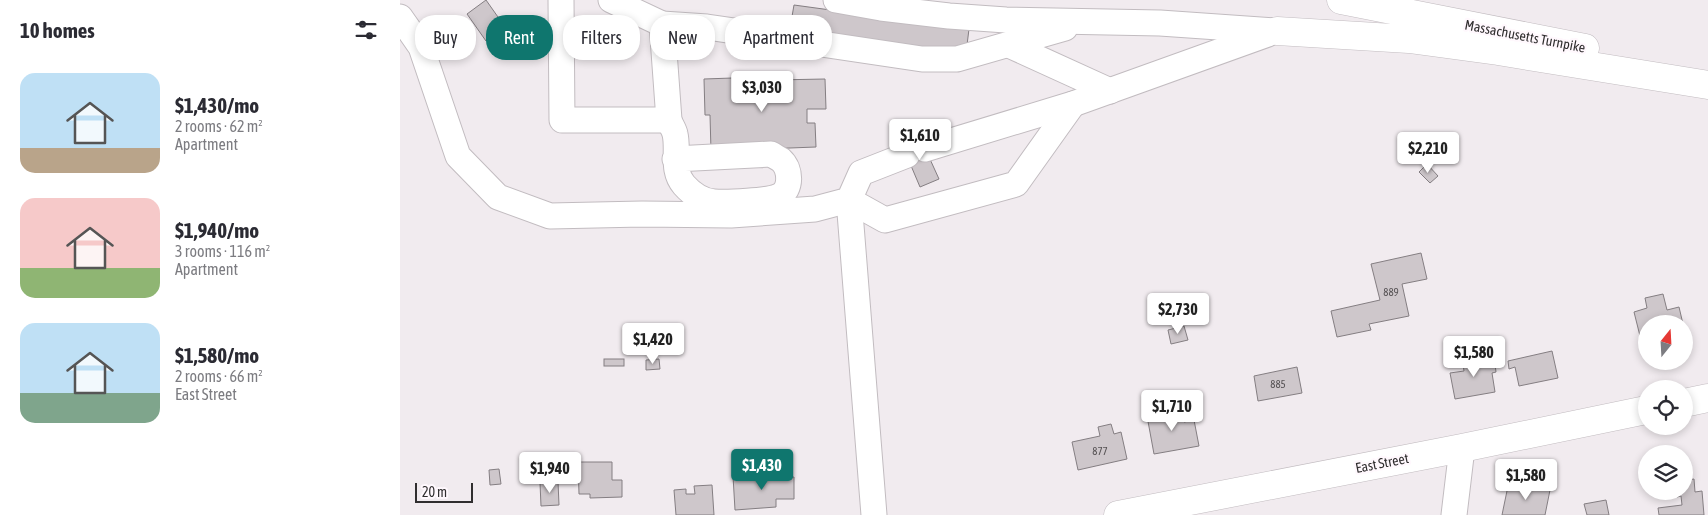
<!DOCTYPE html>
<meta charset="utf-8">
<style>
:root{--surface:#fff;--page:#f2f2f3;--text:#2b2b33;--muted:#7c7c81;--accent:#0f766e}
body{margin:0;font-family:"Asap Condensed",sans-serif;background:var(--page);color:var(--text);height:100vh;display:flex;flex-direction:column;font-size:19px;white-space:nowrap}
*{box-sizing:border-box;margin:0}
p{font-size:16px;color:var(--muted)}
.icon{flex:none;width:28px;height:28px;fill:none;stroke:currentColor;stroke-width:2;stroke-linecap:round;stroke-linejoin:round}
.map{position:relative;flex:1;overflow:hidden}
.drawer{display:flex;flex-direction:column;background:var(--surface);width:400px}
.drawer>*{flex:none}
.guide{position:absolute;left:15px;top:15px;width:475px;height:45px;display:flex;gap:10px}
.needle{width:32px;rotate:18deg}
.fabs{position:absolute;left:1238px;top:315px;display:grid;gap:10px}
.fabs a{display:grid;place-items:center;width:55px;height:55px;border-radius:50%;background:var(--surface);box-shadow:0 2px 8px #0003;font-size:25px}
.scale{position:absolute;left:15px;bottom:12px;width:58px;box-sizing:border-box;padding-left:5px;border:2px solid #302e2f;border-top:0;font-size:14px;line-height:18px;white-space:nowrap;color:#302e2f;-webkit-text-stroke:4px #fff8fd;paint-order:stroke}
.price{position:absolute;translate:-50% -42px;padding:0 11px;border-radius:5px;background:#fff;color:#222;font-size:16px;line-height:32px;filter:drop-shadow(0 1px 2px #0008)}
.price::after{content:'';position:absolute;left:50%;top:30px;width:15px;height:11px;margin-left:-8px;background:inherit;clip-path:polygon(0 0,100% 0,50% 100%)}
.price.selected{background:var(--accent);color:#fff}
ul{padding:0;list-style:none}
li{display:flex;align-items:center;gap:15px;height:125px;padding:0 20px}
li span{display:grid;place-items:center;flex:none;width:140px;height:100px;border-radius:15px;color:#555}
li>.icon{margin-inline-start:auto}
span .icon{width:60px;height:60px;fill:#fffc;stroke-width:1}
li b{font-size:21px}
h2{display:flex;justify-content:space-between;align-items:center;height:60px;padding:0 20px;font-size:21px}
.chip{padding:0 18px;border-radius:20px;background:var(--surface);box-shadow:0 2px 8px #0003;font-size:18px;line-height:45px}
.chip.selected{background:var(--accent);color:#fff}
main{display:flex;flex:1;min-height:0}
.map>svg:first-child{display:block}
.building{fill:#cec7cb;stroke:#847e82}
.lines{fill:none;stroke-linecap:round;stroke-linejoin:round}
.minor-casing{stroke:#c2bcc0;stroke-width:27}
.major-casing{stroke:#c2bcc0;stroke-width:29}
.highway-casing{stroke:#c2bcc0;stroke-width:29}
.minor{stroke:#fff;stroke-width:25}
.major{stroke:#fff;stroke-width:28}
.highway{stroke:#fff;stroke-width:28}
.labels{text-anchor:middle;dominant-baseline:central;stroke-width:4.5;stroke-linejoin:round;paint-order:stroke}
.number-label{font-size:11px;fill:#585456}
.street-label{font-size:14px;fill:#302e2f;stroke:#fff8fd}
</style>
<main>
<section class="drawer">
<h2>10 homes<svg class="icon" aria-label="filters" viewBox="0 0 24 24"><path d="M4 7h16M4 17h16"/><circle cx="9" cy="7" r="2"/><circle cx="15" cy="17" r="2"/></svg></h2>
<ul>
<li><span style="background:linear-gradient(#bfe0f5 75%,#b9a48a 0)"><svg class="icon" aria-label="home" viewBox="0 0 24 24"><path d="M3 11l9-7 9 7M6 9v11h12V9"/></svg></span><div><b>$1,430/mo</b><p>2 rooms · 62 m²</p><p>Apartment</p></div></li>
<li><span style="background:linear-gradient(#f6c9c9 70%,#8fb573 0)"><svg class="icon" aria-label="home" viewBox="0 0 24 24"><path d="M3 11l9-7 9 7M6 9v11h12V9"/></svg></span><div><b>$1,940/mo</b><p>3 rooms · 116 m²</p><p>Apartment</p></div></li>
<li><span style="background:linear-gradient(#bfe0f5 70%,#7fa58c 0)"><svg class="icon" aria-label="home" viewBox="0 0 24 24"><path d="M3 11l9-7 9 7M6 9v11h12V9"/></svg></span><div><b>$1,580/mo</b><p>2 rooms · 66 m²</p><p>East Street</p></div></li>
</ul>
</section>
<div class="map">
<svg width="1308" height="515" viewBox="0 0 1308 515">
<rect width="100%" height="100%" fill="#f1ebef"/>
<!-- building -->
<g class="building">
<path d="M 86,0 L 105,27 L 86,41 L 67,14 Z"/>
<path d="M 394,5 L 569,29 L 566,53 L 390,28 Z"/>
<path d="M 361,77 L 361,84 L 374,84 L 374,80 L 425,79 L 426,109 L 407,109 L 407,123 L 415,123 L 416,147 L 311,151 L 310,115 L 305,115 L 304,79 Z"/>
<path d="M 519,135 L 539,179 L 520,187 L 501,142 Z"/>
<path d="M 1027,164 L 1038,176 L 1030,183 L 1019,172 Z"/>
<path d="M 1021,253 L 1027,279 L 1002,284 L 1009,316 L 969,324 L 971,330 L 937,337 L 931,311 L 980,300 L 971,264 Z"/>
<path d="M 1263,294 L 1267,310 L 1279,307 L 1283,324 L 1246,324 L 1246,335 L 1240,336 L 1234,312 L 1247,308 L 1245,298 Z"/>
<path d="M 784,326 L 788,340 L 771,344 L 768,330 Z"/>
<path d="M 1152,351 L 1158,378 L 1119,386 L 1115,367 L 1109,369 L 1108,361 Z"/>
<path d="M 1084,353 L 1086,366 L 1095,364 L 1096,372 L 1092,373 L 1095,392 L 1055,399 L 1050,373 L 1064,371 L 1062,357 Z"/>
<rect x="204" y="359" width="20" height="7"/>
<path d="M 259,359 L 260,369 L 246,370 L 246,360 Z"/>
<path d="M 897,367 L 902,393 L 858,401 L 854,376 Z"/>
<path d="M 782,410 L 784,422 L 794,420 L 799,446 L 754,454 L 747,416 Z"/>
<path d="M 711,424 L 714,434 L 721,432 L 727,459 L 678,470 L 672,442 L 700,436 L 698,427 Z"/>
<path d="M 178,462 L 212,462 L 212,480 L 222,480 L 222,497 L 190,498 L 190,494 L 179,494 Z"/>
<path d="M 99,469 L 101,484 L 90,485 L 89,470 Z"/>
<path d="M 373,471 L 374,478 L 394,477 L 394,499 L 376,499 L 376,507 L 335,510 L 333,476 L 347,475 L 347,480 L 356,479 L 355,472 Z"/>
<path d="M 1294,479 L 1295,492 L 1302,491 L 1304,515 L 1259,515 L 1258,508 L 1282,505 L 1281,496 L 1277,497 L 1276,491 L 1284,491 L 1284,487 L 1288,486 L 1287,480 Z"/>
<path d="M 158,482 L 159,505 L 141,506 L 140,483 Z"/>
<path d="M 312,485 L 314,515 L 276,515 L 274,490 L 286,489 L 286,494 L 295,494 L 294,486 Z"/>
<path d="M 1108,486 L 1131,490 L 1131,486 L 1150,490 L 1145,515 L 1102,515 Z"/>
<path d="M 1206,500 L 1209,515 L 1187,515 L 1184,504 Z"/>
</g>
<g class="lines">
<!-- minor casing -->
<g class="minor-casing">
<g id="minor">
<path d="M 161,0 L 162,120 L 269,120 L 262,24 L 211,0"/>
<path d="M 436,0 L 481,8 L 549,16 L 606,20 L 760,23 L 877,31"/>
<path d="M 0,17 L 21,47 L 58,156 L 98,197 L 150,216 L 242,214 L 331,215 L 415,209 L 449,200 L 461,173 L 507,155"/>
<path d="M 262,24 L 307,27 L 522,59 L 557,59 L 665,28"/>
<path d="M 609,45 L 710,91"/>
<path d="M 269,120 C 270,124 274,129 275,134 C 279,151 271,170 284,185 C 292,194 303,201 314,202 C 326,203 369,201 379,196 C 392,190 391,169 381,160 C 378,158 374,156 371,154 L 275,159"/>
<path d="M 525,149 L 673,104 L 868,34"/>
<path d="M 449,200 L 474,515"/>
<path d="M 449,200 L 485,220 L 616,184 L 673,104"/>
<path d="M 1054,515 L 1062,448"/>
</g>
</g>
<!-- major casing -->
<g class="major-casing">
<g id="major">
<path d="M 1284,403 L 1308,398"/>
<path d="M 718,515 L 1062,448 L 1246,410"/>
</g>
</g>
<!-- highway casing -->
<g class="highway-casing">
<g id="highway">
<path d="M 941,0 L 1185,48"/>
<path d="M 877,31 L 1009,39 L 1098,51 L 1308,85"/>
</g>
</g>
<!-- minor -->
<use href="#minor" class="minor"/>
<!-- major -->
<use href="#major" class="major"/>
<!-- highway -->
<use href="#highway" class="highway"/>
</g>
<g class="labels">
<!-- number labels -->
<g class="number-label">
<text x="991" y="292">889</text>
<text x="878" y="384">885</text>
<text x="700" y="451">877</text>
</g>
<!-- street labels -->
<g class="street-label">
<text transform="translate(1125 36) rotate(11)">Massachusetts Turnpike</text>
<text transform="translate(982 463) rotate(-11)">East Street</text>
</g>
</g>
</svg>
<div class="fabs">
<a><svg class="needle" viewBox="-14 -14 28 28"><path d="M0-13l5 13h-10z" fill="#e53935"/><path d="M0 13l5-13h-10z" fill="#7c7c81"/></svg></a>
<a><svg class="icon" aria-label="locate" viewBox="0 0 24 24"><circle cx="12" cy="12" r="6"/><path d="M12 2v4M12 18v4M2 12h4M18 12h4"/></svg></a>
<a><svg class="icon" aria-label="layers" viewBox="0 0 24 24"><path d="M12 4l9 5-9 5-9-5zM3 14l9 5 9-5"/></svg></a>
</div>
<div class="scale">20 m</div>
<b class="price" style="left:362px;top:113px">$3,030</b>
<b class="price" style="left:520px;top:161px">$1,610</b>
<b class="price" style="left:1028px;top:174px">$2,210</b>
<b class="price" style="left:778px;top:335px">$2,730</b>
<b class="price" style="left:253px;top:365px">$1,420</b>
<b class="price" style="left:1074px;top:378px">$1,580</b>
<b class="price" style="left:772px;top:432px">$1,710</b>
<b class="price selected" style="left:362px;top:491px">$1,430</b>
<b class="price" style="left:150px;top:494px">$1,940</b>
<b class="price" style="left:1126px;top:501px">$1,580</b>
<div class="guide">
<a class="chip">Buy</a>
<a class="chip selected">Rent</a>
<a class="chip">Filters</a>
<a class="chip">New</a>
<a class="chip">Apartment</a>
</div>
</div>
</main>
